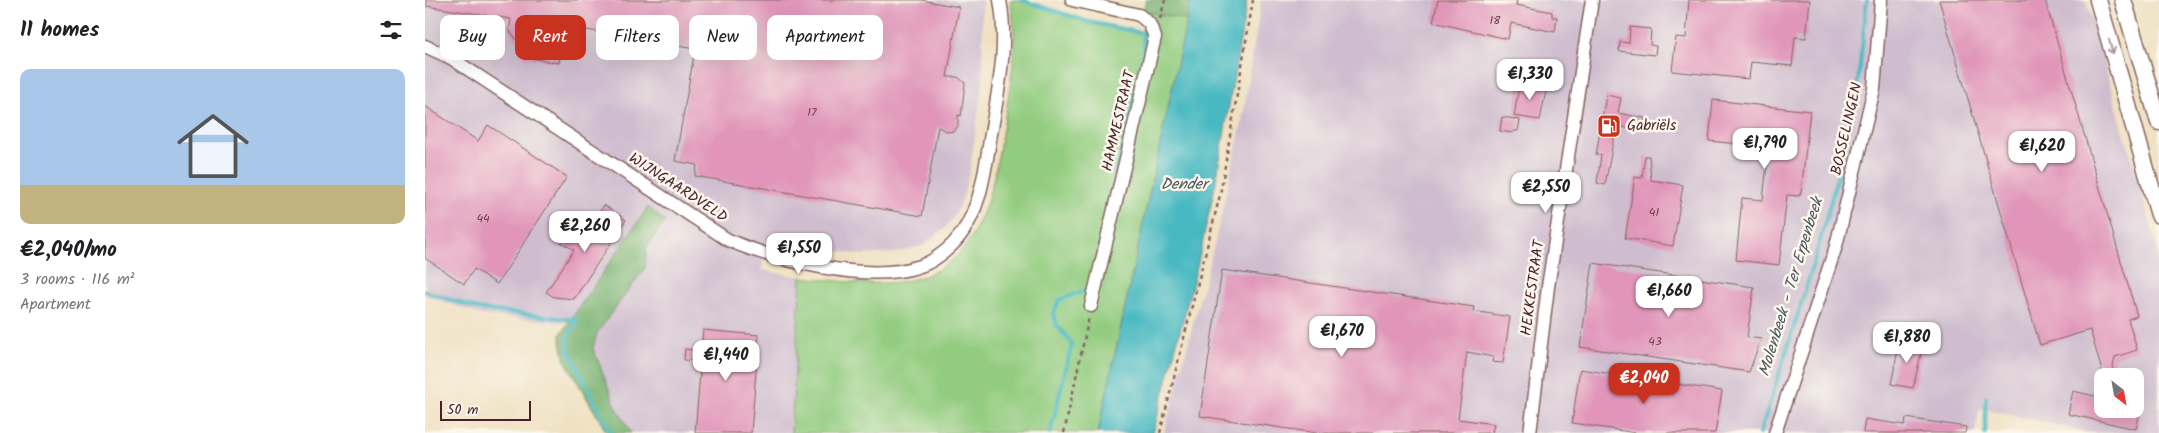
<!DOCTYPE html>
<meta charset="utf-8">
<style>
:root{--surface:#fff;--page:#f2f2f2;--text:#202124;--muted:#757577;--line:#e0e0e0;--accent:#c8321e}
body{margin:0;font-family:Kalam,sans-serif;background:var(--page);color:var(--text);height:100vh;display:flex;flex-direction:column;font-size:19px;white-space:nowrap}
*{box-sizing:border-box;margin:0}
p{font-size:16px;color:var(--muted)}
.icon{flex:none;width:28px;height:28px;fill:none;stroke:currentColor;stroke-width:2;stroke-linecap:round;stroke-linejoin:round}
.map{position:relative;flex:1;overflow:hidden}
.details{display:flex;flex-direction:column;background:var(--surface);width:425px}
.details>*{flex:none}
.banner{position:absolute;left:15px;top:15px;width:475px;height:45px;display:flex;gap:10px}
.needle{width:32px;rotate:149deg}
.tools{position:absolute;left:1669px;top:368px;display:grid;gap:10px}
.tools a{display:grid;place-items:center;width:50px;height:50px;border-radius:10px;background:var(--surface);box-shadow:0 5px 20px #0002;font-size:25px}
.scale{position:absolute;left:15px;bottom:12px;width:91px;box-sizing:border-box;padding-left:5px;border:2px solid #4a1f2b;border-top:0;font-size:14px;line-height:18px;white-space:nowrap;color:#4a1f2b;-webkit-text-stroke:4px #fbf7ec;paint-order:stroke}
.price{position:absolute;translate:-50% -42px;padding:0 11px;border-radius:10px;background:#fff;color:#222;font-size:16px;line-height:32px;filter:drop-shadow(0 1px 2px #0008)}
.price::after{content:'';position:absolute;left:50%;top:30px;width:15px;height:11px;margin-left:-8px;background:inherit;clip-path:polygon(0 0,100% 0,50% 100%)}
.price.current{background:var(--accent);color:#fff}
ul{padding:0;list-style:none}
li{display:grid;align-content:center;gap:10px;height:265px;padding:0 20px}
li+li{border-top:1px solid var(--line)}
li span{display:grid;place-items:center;height:155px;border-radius:10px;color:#555}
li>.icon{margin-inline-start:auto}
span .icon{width:90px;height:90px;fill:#fffc;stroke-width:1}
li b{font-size:21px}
h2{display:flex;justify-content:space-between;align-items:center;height:60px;padding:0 20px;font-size:21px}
.pill{padding:0 18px;border-radius:10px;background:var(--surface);box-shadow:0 5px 20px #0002;font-size:18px;line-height:45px}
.pill.current{background:var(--accent);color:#fff}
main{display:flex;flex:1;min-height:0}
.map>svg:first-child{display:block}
.industrial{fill:#cfbdcf;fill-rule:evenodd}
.green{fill:#93cc80;stroke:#6e7656}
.forest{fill:#76b06e;stroke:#60684c}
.water{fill:#4ab9c1;stroke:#4a6c76}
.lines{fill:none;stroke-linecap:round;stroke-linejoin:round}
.stream{stroke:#4ab9c1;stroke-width:4}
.building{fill:#e095b9}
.minor-casing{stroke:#846360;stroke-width:15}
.major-casing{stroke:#846360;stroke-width:19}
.path{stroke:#846360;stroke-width:2.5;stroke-dasharray:4 4;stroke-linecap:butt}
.minor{stroke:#fff;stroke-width:12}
.major{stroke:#fff;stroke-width:16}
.oneway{stroke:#ae9aa0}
.labels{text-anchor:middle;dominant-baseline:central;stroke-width:5;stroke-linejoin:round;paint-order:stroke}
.number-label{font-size:12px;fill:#703c4e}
.street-label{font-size:15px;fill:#4a1f2b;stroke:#fbf7ec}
.poi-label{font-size:15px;fill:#4a1f2b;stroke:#fbf7ec;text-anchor:start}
.water-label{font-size:16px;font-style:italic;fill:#4a5560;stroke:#fbf7ec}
</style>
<main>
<section class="details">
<h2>11 homes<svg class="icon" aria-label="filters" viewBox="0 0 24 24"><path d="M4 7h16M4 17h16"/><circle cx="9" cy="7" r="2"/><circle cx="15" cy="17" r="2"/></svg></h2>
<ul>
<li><span style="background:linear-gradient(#a9c7e8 75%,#c2b280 0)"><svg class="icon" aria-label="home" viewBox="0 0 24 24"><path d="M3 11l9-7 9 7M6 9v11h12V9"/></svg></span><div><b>€2,040/mo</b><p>3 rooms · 116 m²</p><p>Apartment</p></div></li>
</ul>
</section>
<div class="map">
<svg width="1734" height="433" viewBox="0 0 1734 433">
<rect width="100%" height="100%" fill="#fbf7ec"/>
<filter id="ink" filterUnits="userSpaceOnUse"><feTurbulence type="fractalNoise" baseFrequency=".02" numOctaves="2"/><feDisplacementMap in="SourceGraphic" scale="10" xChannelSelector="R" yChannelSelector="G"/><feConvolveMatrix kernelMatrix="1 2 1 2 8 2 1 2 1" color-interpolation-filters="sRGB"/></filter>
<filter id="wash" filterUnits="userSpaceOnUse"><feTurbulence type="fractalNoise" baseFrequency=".0096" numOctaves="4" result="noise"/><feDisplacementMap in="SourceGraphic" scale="20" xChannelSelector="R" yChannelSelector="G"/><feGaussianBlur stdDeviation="1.12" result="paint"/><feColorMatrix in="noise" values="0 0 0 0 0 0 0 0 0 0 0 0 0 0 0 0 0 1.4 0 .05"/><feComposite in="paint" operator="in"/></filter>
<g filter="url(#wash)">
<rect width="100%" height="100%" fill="#efe0c1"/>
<!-- industrial -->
<g class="industrial">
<path d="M 0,0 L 557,0 L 558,80 L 545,169 L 538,197 L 528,218 L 519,229 L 497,246 L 470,253 L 437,255 L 341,240 L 337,270 L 376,277 L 366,433 L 206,433 L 190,404 L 168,348 L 172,333 L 220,268 L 222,247 L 240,222 L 223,208 L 144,323 L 56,315 L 0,295 Z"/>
<path d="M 836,0 L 1661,0 L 1734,254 L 1734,433 L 1666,433 L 1555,408 L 1550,433 L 739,433 L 791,238 L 817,122 ZM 1678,376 L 1710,376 L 1710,409 L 1678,409 Z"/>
</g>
<!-- green -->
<path class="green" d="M 585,0 L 597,0 L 664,22 L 718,33 L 718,11 L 762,20 L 673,433 L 366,433 L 376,277 C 410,280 445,287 479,281 C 556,269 567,192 578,128 C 585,85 595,43 585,0 Z"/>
<!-- forest -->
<g class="forest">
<path d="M 721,0 L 766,0 L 762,20 L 718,11 Z"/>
<path d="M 223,207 L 240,222 L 222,247 L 220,268 L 172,333 L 168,348 L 190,404 L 206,433 L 182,433 L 139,359 L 135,335 Z"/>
</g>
<!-- water -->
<path class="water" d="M 766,0 L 822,0 L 791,182 L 771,271 L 728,433 L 673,433 Z"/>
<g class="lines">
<!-- stream -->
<g class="stream">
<path d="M 597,0 L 664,22 L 718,33 L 719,51 L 690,176"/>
<path d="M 0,291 L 53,309 L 152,320 L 142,340 L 145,353 L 186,433"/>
<path d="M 625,433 L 647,344 L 632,325 L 628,314 L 634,300 L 661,290 L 666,283"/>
<path d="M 1335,433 C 1371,322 1407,212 1430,98 C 1436,66 1438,32 1442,0"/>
<path d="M 1560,433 L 1561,397"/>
</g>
</g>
<g id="blocks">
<!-- building -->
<g class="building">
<path d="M 1,0 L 496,0 L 534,7 L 522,77 L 533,77 L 540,83 L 536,116 L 533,115 L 533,126 L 529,131 L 523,132 L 513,127 L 497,216 L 270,176 L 272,165 L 250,161 L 270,49 L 139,26 L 134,63 L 99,57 L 101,42 L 93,41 L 84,30 L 86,19 L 1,6 Z"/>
<path d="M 1013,0 L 1092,0 L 1091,5 L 1127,12 L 1127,17 L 1132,17 L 1130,32 L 1086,23 L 1083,39 L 1008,22 Z"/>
<path d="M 1264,0 L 1385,0 L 1381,38 L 1370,37 L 1367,66 L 1326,62 L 1324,79 L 1247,71 L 1251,37 L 1261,38 Z"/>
<path d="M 1514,0 L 1620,0 L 1712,316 L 1703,319 L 1712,350 L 1690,357 L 1686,376 L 1675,376 L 1677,371 L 1665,330 L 1615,345 Z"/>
<path d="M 1205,27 L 1226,29 L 1225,45 L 1231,46 L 1230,55 L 1194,51 L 1195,42 L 1204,43 Z"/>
<path d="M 1095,81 L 1122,86 L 1115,120 L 1089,116 Z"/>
<path d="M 1181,95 L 1196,98 L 1193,113 L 1220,118 L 1217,131 L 1191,126 L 1180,185 L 1172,183 L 1176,155 L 1171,155 Z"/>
<path d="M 1288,100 L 1385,111 L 1376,192 L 1374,196 L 1362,195 L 1354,265 L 1311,260 L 1317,198 L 1338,200 L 1344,147 L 1284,141 Z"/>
<path d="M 0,106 L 53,141 L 63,125 L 142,177 L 72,284 L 49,269 L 39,284 L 0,258 Z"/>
<path d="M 1077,117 L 1095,120 L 1093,131 L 1089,131 L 1088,133 L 1075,131 Z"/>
<path d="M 1220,156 L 1224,156 L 1226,180 L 1258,185 L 1248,246 L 1200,238 L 1210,177 L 1217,178 Z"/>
<path d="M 179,205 L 201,220 L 149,299 L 129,297 L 121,292 L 149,250 L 128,237 L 133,229 L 154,242 Z"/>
<path d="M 1168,263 L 1329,287 L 1322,337 L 1336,339 L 1324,372 L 1155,347 Z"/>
<path d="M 797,270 L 1049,307 L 1048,311 L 1085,317 L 1078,363 L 1067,362 L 1068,357 L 1042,352 L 1033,419 L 1069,424 L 1067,433 L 892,433 L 775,416 Z"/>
<path d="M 278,330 L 334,335 L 326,433 L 270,433 L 276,361 L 259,360 L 260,349 L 276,351 Z"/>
<path d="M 1475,340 L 1498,345 L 1488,388 L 1466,384 Z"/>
<path d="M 1155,369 L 1297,391 L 1290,433 L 1211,433 L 1147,423 Z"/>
<path d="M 1648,391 L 1678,398 L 1678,409 L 1716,409 L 1711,429 L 1643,414 Z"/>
<path d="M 1481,418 L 1541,427 L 1540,433 L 1438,433 L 1440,419 L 1480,425 Z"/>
</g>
</g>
</g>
<g filter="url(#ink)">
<use href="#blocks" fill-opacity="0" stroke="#846360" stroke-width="1"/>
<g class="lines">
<!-- minor casing -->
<g class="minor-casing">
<g id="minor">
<path d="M 647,0 L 714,15 L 724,23 L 730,37 L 666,306"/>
<path d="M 0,46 L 26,58 L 303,240 C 349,260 442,283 492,267 C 504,264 518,254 527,245 C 557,215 560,167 567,128 C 574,85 583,44 575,0"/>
<path d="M 1105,433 L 1123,287 L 1167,0"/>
<path d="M 1350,433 L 1411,246 L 1449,89 L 1456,0"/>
</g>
</g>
<!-- major casing -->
<g class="major-casing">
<g id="major">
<path d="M 1673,0 L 1734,215"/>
<path d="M 1698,0 L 1734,122"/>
</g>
</g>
<!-- path -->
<g class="path">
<path d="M 735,19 L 740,0"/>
<path d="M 639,433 L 664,317"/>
<path d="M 735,433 L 795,195 L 828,0"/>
</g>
<!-- minor -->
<use href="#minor" class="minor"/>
<!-- major -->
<use href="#major" class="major"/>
</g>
<!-- one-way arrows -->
<defs><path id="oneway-shaft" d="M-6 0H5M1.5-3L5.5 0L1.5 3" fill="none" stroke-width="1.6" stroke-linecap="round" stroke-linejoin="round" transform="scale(1.25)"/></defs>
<use class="oneway" href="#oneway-shaft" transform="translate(1686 47) rotate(74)"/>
</g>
<!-- icons -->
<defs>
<g id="fuel-square" transform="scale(1.25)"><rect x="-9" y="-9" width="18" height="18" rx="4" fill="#c8321e" stroke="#fbf7ec"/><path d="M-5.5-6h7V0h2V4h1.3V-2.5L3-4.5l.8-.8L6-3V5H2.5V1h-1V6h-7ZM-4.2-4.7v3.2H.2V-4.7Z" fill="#fff"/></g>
</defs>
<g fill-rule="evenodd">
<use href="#fuel-square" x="1184" y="126"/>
</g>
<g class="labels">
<!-- number labels -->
<g class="number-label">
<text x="1070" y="20">18</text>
<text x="387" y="112">17</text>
<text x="1229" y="212">41</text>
<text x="58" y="218">44</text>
<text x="1230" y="341">43</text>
</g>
<!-- street labels -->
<g class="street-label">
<text transform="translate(694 121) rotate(-77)">HAMMESTRAAT</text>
<text transform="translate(1422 129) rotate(-77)">BOSSELINGEN</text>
<text transform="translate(253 188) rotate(33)">WIJNGAARDVELD</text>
<text transform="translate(1108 288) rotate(-82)">HEKKESTRAAT</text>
</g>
<!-- poi labels -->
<g class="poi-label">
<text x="1202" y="126">Gabriëls</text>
</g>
<!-- water labels -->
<g class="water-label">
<text x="759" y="184">Dender</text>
<text transform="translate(1366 287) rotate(-73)">Molenbeek - Ter Erpenbeek</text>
</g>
</g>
</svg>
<div class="tools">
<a><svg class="needle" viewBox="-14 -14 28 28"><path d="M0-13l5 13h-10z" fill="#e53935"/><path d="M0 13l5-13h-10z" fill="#757577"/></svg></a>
</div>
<div class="scale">50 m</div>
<b class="price" style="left:1105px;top:101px">€1,330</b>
<b class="price" style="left:1340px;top:170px">€1,790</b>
<b class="price" style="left:1617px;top:173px">€1,620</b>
<b class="price" style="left:1121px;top:214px">€2,550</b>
<b class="price" style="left:160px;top:253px">€2,260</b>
<b class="price" style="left:374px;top:275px">€1,550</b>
<b class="price" style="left:1244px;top:318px">€1,660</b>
<b class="price" style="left:917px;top:358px">€1,670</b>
<b class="price" style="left:1482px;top:364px">€1,880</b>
<b class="price" style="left:301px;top:382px">€1,440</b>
<b class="price current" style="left:1219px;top:405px">€2,040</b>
<div class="banner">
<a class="pill">Buy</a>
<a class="pill current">Rent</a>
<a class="pill">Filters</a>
<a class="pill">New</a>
<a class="pill">Apartment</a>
</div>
</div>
</main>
